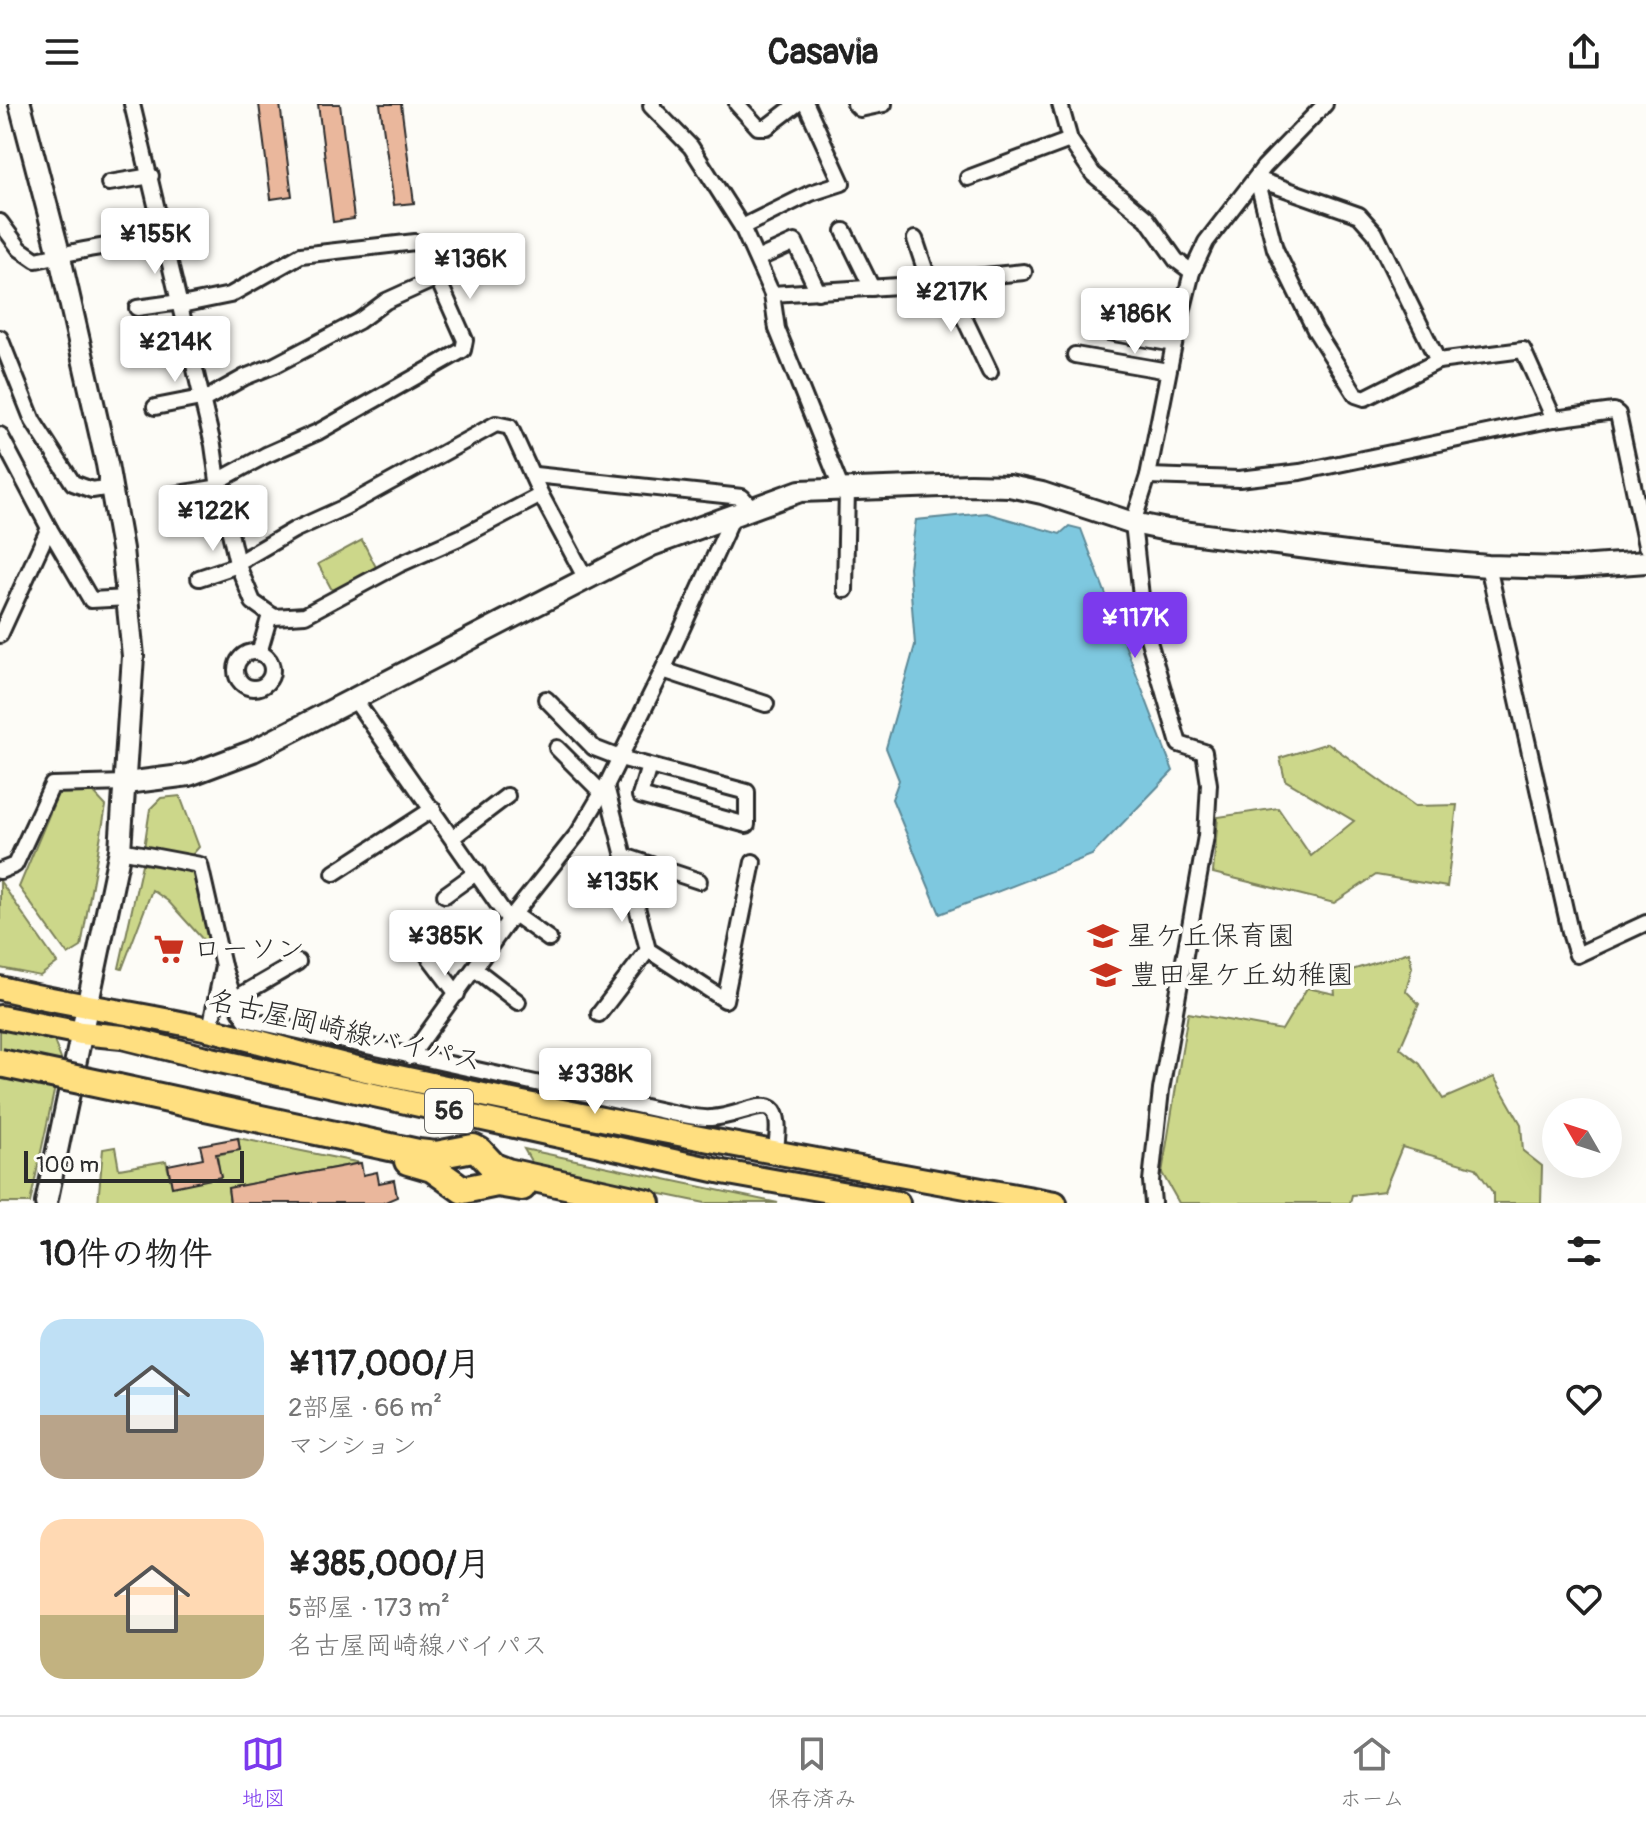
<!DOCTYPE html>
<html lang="ja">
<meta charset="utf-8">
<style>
:root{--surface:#fff;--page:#f6f6f6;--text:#222;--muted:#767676;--line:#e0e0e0;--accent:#7c3aed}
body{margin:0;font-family:Pangolin,"Klee One",sans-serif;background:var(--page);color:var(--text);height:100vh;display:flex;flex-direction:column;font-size:30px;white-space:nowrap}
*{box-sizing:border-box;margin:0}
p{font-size:26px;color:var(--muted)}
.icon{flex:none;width:44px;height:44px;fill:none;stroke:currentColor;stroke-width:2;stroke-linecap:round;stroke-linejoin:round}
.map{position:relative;height:1099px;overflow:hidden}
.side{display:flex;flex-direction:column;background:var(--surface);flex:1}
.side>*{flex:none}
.needle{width:52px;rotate:309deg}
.controls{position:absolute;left:1542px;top:994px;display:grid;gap:16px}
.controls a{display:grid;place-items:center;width:80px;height:80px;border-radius:50%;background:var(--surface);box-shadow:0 8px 32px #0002;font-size:40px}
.scale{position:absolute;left:24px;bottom:20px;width:220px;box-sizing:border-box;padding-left:8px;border:4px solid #2b2b2b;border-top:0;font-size:22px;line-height:28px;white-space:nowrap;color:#2b2b2b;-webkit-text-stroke:6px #fdfcf7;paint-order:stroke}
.price{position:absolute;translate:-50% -68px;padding:0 18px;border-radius:8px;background:#fff;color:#222;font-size:26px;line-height:52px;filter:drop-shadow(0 2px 4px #0008)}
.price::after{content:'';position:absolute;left:50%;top:48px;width:24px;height:18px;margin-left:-12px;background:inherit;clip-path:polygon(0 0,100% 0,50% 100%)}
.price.current{background:var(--accent);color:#fff}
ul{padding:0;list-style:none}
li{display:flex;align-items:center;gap:24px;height:200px;padding:0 40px}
li span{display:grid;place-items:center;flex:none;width:224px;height:160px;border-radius:24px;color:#555}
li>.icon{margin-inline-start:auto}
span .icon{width:96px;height:96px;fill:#fffc;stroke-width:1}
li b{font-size:34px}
h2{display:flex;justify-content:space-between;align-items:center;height:96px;padding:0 40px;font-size:34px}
header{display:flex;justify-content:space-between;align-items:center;height:104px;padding:0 40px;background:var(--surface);font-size:36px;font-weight:700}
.tab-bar{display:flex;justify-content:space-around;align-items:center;height:112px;border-top:2px solid var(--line);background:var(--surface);font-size:22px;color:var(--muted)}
.tab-bar a{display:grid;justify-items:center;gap:4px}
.tab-bar .current{color:var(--accent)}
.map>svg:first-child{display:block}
.green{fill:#ccd78a;stroke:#7c815a;stroke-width:2}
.water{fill:#7ec8df;stroke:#5d8997;stroke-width:2}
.building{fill:#eab79c;stroke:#2b2b2b;stroke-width:2}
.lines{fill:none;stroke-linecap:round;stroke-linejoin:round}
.street-casing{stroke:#2b2b2b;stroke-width:20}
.secondary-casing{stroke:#2b2b2b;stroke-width:26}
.primary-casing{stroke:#2b2b2b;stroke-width:28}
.highway-casing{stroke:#2b2b2b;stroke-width:32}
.street{stroke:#fdfcf7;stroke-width:14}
.secondary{stroke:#fdfcf7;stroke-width:20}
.primary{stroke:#ffdf80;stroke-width:22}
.highway{stroke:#ffdf80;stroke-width:26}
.highway-bridge-casing{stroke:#2b2b2b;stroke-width:32;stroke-linecap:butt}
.highway-bridge{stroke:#ffdf80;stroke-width:26}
.labels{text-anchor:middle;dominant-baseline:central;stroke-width:8;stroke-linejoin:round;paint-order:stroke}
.shield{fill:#fdfcf7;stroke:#6a6a68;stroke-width:2}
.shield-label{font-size:26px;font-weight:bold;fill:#2b2b2b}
.poi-label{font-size:28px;fill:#2b2b2b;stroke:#fdfcf7;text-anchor:start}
.street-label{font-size:28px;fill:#2b2b2b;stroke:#fdfcf7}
</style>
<header><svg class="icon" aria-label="menu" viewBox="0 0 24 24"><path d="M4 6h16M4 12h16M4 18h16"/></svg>Casavia<svg class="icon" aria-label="share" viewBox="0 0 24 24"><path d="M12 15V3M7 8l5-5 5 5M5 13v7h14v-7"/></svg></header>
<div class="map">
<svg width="1646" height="1099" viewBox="0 0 1646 1099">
<rect width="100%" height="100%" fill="#fdfcf7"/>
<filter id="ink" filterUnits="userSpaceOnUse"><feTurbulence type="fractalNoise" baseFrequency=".0125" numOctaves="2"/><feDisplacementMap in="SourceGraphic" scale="16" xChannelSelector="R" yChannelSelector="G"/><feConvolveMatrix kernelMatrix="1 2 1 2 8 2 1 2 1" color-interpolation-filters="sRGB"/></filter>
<g filter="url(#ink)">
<!-- green -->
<g class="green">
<path d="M 362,436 L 377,465 L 333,488 L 318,460 Z"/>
<path d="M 1328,639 L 1415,702 L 1457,701 L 1447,783 L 1376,771 L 1334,799 L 1213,769 L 1218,713 L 1278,704 L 1311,752 L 1354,717 L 1285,676 L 1280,654 Z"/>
<path d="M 59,687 L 93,688 L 106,702 L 81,843 L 68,851 L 19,783 Z"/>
<path d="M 180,692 L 199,743 L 192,751 L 144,744 L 150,705 L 161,694 Z"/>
<path d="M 142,760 L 191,767 L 198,772 L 215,849 L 168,797 L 152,786 L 122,865 L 119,864 Z"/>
<path d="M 0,777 L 57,859 L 40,872 L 0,864 Z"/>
<path d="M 1409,848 L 1412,863 L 1406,887 L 1419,900 L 1400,944 L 1420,960 L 1443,995 L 1494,973 L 1521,1020 L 1523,1047 L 1542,1062 L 1541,1099 L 1493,1099 L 1493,1089 L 1476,1064 L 1402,1043 L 1384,1087 L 1352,1091 L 1350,1099 L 1179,1099 L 1162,1069 L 1188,909 L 1282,926 L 1307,884 L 1335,890 L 1333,872 Z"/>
<path d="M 0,920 L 52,932 L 61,955 L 30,1099 L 0,1099 Z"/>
<path d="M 238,1034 L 361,1059 L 228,1084 L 230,1099 L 98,1099 L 103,1045 L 115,1043 L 119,1065 L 166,1057 L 172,1082 L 220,1072 L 217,1051 L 240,1046 Z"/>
<path d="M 524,1045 L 778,1099 L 705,1099 L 535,1064 Z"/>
</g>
<!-- water -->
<path class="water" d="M 986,409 L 1060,430 L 1069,422 L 1081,425 L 1173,667 L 1092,751 L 940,810 L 892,695 L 899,676 L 886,644 L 915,541 L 909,463 L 916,416 Z"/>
<!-- building -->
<g class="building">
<path d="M 259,0 L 280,0 L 292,92 L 271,95 Z"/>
<path d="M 318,0 L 340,0 L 354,115 L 333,118 Z"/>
<path d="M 380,0 L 401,0 L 414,99 L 394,101 Z"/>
<path d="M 238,1034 L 240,1046 L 216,1050 L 221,1073 L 172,1083 L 168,1061 L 203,1054 L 200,1041 Z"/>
<path d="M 361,1059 L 363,1071 L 377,1068 L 379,1079 L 394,1076 L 397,1093 L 383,1099 L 230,1099 L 228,1084 Z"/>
</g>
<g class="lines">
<!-- street casing -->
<g class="street-casing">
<g id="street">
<path d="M 132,0 L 213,341 L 218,377 L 237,459 L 253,498 L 274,513 L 305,511 L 400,460 L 461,433 L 541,391"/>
<path d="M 653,0 L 651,2 L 691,43 L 742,123 L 772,190 L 777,225 L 841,384"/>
<path d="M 737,0 L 758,23 L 767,23 L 797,0"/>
<path d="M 855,0 L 860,5 L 884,0"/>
<path d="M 1060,0 L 1070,36 L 1093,70 L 1147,115 L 1176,156 L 1192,168"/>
<path d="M 968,74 L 1070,36"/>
<path d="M 1257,75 L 1359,111 L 1375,129 L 1438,257 L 1523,246 L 1554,315"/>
<path d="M 1257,75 L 1275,145 L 1315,226 L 1356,291 L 1365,294 L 1438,257"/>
<path d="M 109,79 L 151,72"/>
<path d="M 0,118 L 20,145 L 36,156 C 79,147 122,137 166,135"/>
<path d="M 742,123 L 811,89 L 842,79 L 806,0"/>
<path d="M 844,127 L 872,184"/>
<path d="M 915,135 L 930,180"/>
<path d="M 757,155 L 795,138 L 818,188"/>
<path d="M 946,176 L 990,268"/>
<path d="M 772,190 L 930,180 L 946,176 L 1024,168"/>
<path d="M 181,201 L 230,191 L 301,151 L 415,138 L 424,144 L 465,236 L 463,246 L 318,328 L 266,351 L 218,377"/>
<path d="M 137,204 L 180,198"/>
<path d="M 1103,227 L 1174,240"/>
<path d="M 0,234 L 33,317 L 73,379 L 92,386 L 111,383"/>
<path d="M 1075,251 L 1168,267"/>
<path d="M 202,297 L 245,273 L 275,261 L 359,217 L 386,197 L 439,173"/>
<path d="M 155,303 L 201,294"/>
<path d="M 0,331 L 49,424 L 91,496 L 128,494"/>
<path d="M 535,371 L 742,393 L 753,405"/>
<path d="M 1148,372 L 1239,375 L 1300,368 L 1554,315 L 1614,307 L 1618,310 L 1646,442"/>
<path d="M 171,391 L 220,383"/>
<path d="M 237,459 L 294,426 L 345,403 L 496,320 L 510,323 L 541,391 L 586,475"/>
<path d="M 1488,462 L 1571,832 L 1577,851 L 1646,819"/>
<path d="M 199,474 L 238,461"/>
<path d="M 845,486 L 847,384"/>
<path d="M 0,531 L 49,424"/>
<circle cx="254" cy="566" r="18"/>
<path d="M 259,549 L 270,511"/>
<path d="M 663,566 L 766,600"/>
<path d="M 546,595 L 594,644 L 620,654 L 747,688 L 747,721 L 640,692 L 649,662"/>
<path d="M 355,596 L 509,816"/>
<path d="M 557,644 L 602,689"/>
<path d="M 606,682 L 648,846 L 725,896 L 753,758"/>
<path d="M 453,733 L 507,692"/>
<path d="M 120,746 L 200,761 L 223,862 L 210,925"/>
<path d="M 624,752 L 699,777"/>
<path d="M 0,767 L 15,761 L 52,681 L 126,679"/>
<path d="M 334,769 L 433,705"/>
<path d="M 445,791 L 477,768"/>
<path d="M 514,810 L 549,835"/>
<path d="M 423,845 L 457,890"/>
<path d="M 223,862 L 234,895 L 245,915 L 672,1009 C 684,1011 699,1015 711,1014 C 751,1012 788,974 775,1050"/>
<path d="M 475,865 L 518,898"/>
<path d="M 234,895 L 298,858"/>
<path d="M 599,910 L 648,846"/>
<path d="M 410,953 L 509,816 L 579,728 L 606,682 L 663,566 L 733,412"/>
<path d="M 1153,1099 L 1151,1077 L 1161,986 L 1206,732 L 1209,680 L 1204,648 L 1179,640 L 1144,520 L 1133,419 L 1148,372 L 1174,240 L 1192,168 L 1206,138 L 1264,63 L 1325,0"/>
</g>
</g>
<!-- secondary casing -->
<g class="secondary-casing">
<g id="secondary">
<path d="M 20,0 L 59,149 L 107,360 L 122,445 L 133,552 L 120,746 L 46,1099"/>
<path d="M 126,679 L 189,671 L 253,647 L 652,441 L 800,387 L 970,381 L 1009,382 L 1042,389 L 1133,419 L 1167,426 L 1370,452 L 1488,462 L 1566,464 L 1646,458"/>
</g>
</g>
<!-- primary casing -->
<g class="primary-casing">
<g id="primary">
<path d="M 0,884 C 68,901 139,909 208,925 C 261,937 313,954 366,966 C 594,1016 824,1058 1055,1099"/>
<path d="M 0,913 L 81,929 L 122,933 L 202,953 L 723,1068 L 898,1099"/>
</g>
</g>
<!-- highway casing -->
<g class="highway-casing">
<g id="highway">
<path d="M 118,984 L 418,1049 L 436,1051 L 473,1044 L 479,1047 L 494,1063 L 507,1068 L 647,1099"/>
<path d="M 408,1057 L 432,1064 L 463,1086 L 497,1079 L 522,1083"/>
</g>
</g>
<!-- street -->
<use href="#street" class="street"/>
<!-- secondary -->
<use href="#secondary" class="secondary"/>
<!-- primary -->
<use href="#primary" class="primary"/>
<!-- highway -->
<use href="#highway" class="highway"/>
<!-- highway-bridge casing -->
<g class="highway-bridge-casing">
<path id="highway-bridge" d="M 0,959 L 118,984"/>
</g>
<!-- highway-bridge -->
<use href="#highway-bridge" class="highway-bridge"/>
</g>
</g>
<!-- icons -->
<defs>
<g id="school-bare" transform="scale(2.4)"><path d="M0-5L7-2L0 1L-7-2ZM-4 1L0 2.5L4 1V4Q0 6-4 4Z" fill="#c8321e" stroke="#fdfcf7" stroke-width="2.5" paint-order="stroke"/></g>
<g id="supermarket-bare" transform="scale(2.4)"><path d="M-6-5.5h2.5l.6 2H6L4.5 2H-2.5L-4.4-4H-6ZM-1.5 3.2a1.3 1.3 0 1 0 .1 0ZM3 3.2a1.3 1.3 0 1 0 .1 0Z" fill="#c8321e" stroke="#fdfcf7" stroke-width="2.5" paint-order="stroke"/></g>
</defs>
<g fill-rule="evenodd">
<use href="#school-bare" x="1103" y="832"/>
<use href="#supermarket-bare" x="169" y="845"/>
<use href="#school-bare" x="1106" y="871"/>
</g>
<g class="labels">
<!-- shield labels -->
<rect class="shield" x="425" y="985" width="48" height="44" rx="6"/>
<g class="shield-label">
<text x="449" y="1007">56</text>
</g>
<!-- poi labels -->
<g class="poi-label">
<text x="1127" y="832">星ケ丘保育園</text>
<text x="193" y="845">ローソン</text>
<text x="1130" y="871">豊田星ケ丘幼稚園</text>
</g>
<!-- street labels -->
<g class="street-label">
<text transform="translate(345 927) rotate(13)">名古屋岡崎線バイパス</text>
</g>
</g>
</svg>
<div class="controls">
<a><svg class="needle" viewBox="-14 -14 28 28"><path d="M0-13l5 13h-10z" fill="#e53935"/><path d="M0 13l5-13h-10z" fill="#767676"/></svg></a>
</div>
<div class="scale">100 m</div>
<b class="price" style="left:155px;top:172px">¥155K</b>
<b class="price" style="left:470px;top:197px">¥136K</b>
<b class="price" style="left:951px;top:230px">¥217K</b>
<b class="price" style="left:1135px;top:252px">¥186K</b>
<b class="price" style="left:175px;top:280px">¥214K</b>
<b class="price" style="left:213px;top:449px">¥122K</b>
<b class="price current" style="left:1135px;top:556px">¥117K</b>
<b class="price" style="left:622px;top:820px">¥135K</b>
<b class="price" style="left:445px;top:874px">¥385K</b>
<b class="price" style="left:595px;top:1012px">¥338K</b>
</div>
<section class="side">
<h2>10件の物件<svg class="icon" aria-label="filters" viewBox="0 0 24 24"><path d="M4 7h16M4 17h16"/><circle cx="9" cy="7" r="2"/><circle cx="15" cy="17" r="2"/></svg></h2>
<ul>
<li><span style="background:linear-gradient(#bfe0f5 60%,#b9a48a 0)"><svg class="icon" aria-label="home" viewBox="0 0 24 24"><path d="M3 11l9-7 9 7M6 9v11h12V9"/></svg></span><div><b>¥117,000/月</b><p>2部屋 · 66 m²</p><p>マンション</p></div><svg class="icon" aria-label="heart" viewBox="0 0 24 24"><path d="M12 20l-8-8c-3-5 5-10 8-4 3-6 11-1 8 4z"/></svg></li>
<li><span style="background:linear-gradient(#ffd9b3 60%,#c2b280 0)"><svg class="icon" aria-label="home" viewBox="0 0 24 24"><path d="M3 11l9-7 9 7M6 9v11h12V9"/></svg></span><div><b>¥385,000/月</b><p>5部屋 · 173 m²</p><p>名古屋岡崎線バイパス</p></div><svg class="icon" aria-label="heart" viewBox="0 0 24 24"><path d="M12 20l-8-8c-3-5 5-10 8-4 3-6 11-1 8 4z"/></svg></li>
</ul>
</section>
<nav class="tab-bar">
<a class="current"><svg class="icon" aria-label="map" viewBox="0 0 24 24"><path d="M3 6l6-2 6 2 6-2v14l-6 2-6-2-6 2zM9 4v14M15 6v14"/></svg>地図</a>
<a><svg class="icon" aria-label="saved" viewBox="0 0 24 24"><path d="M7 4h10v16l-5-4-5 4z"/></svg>保存済み</a>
<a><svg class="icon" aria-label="home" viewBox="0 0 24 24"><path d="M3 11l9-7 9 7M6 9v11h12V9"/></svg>ホーム</a>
</nav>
